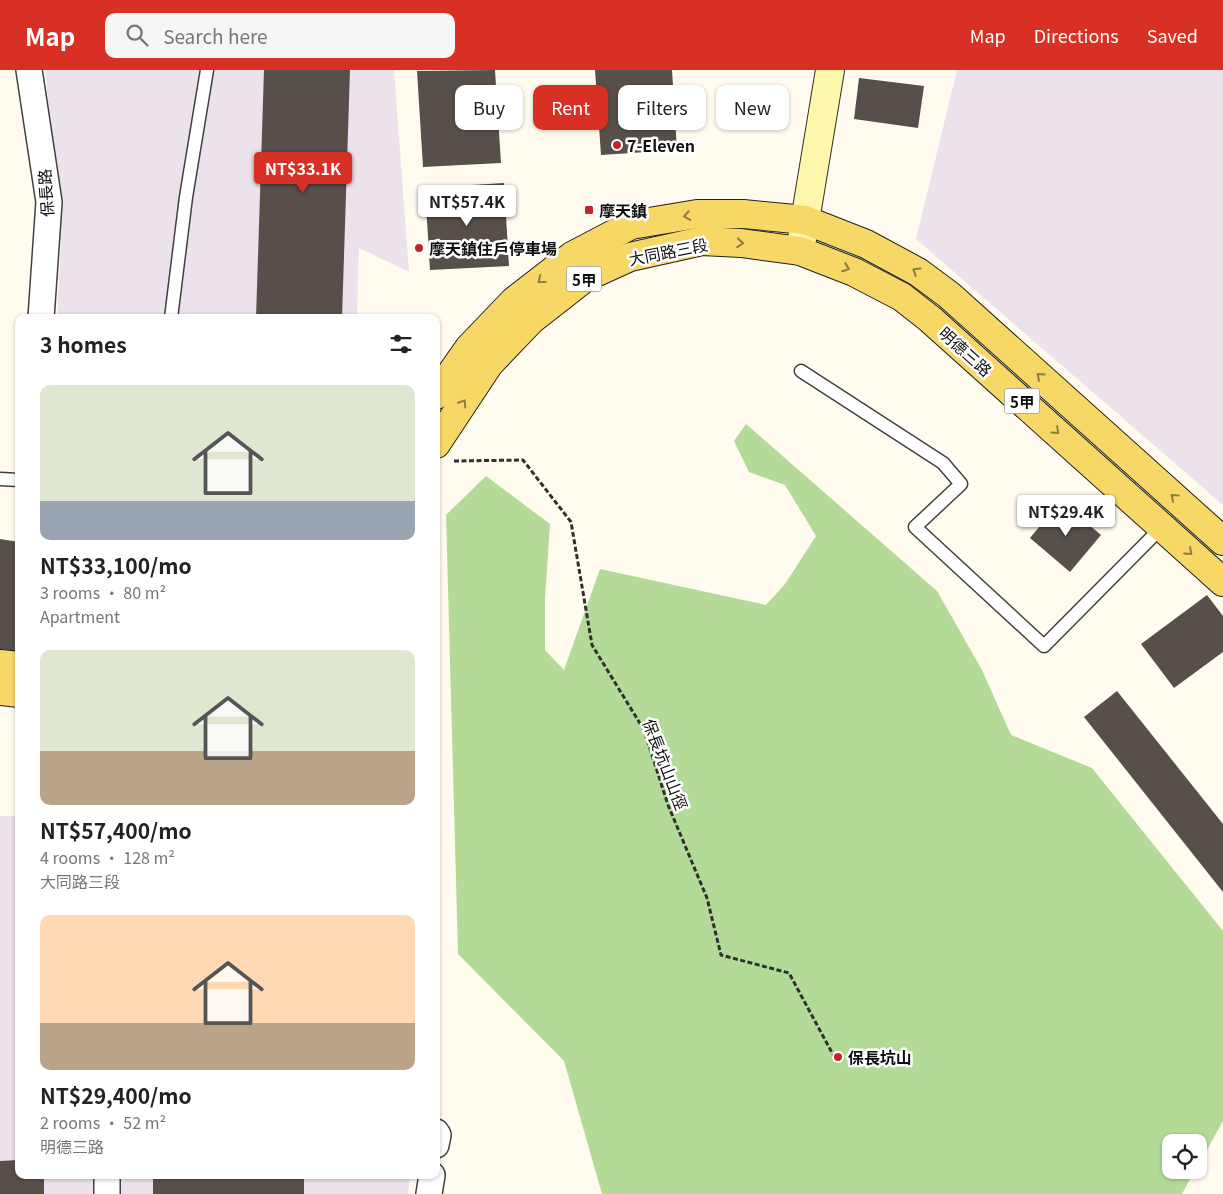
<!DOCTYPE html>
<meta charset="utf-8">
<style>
:root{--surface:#fff;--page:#f6f6f6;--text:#222;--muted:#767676;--accent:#d93025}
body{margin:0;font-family:Georgia,"Noto Sans TC",serif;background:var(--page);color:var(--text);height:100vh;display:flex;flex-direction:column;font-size:19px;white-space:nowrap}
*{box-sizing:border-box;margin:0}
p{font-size:16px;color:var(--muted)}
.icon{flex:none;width:28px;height:28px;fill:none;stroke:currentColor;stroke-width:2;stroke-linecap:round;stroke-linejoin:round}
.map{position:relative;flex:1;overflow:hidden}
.details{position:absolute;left:15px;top:244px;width:425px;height:865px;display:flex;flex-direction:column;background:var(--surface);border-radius:10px;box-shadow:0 1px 4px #0004}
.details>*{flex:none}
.banner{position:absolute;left:455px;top:15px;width:475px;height:45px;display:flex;gap:10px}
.tools{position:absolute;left:1162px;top:1064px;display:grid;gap:10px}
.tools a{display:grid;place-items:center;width:45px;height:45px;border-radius:10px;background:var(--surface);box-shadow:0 1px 4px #0004;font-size:25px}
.price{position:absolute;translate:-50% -42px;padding:0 11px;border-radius:5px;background:#fff;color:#222;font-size:16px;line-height:32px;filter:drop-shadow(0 1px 2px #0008)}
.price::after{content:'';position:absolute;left:50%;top:30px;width:15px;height:11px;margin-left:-8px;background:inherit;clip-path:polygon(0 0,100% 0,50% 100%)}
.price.selected{background:var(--accent);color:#fff}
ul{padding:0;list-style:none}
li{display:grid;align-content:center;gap:10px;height:265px;padding:0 25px}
li span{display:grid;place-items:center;height:155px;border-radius:10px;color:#555}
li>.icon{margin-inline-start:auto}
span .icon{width:90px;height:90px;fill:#fffc;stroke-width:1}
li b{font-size:21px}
h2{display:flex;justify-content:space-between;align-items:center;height:60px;padding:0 25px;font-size:21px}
.chip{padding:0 18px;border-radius:10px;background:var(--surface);box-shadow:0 1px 4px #0004;font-size:18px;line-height:45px}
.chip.selected{background:var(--accent);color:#fff}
header{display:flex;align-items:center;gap:30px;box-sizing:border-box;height:70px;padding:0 25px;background:var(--accent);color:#fff}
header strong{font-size:24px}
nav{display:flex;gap:28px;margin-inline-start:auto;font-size:18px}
.search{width:350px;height:45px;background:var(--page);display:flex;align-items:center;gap:12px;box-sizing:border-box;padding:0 18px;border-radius:10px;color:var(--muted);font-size:19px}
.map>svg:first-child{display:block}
.industrial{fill:#ece2ec}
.forest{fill:#b4da98}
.building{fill:#574f4a}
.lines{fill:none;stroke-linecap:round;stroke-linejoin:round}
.lane-casing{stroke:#414141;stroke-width:15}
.street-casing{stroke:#414141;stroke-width:28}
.secondary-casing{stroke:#303030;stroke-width:30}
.primary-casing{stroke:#1f1f1f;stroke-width:30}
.path{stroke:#303030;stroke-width:3;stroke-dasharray:5 2.5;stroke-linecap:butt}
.lane{stroke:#fff;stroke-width:12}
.street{stroke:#fff;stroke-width:25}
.secondary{stroke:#fef7ab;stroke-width:28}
.primary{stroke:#f7d867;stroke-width:28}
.oneway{stroke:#8e7d3f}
.poi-dot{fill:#bd2729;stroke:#fff;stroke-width:2}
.labels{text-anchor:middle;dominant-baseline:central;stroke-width:5;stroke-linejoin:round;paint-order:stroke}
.shield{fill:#fff;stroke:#565656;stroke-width:1}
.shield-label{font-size:15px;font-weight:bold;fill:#0e0e0e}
.poi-label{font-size:16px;font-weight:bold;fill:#0e0e0e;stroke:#fff;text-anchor:start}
.street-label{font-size:16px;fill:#0e0e0e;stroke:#fff}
</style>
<header>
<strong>Map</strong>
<div class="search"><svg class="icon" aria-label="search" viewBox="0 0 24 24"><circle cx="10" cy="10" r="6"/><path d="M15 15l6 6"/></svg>Search here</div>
<nav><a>Map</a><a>Directions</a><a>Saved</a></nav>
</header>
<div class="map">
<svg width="1223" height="1124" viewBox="0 0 1223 1124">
<rect width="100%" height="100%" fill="#fffcef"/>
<!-- industrial -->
<g class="industrial">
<path d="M 45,0 L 394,0 L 409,202 L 359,178 L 357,247 L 57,247 L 61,170 Z"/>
<path d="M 957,0 L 1223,0 L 1223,435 L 916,169 Z"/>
<path d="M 0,746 L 19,746 L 19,1105 L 410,1105 L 408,1124 L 0,1124 Z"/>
</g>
<!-- forest -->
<path class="forest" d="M 746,354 L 937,521 L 982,600 L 1011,665 L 1092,698 L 1223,861 L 1223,1051 L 1199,1094 L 1199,1072 L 1171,1072 L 1171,1100 L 1195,1100 L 1182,1124 L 602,1124 L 564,991 L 458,884 L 446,445 L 486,406 L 550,454 L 545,529 L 545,580 L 564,600 L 600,499 L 766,535 L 785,514 L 816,466 L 785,415 L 749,402 L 734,371 Z"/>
<!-- building -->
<g class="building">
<path d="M 264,0 L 350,0 L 342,248 L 256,248 Z"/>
<path d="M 495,0 L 501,93 L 423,97 L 417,1 Z"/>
<path d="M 595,0 L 672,0 L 677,80 L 601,85 Z"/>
<path d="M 859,8 L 924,16 L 918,58 L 854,49 Z"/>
<path d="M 504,113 L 509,196 L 430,200 L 425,118 Z"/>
<path d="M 1061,431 L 1101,465 L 1070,502 L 1030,468 Z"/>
<path d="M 0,469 L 19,472 L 19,582 L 0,579 Z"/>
<path d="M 1207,525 L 1223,546 L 1223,582 L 1174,618 L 1141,574 Z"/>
<path d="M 1117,621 L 1223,754 L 1223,822 L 1084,647 Z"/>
<path d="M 19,1090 L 19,1105 L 44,1105 L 44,1124 L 0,1124 L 0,1091 Z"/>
<rect x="153" y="1105" width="151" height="19"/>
</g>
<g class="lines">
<!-- lane casing -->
<g class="lane-casing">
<g id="lane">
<path d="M 171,248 L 186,127 L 207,0"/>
<path d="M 801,301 L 943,393 L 961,414 L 915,457 L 1044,576 L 1162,457"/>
<path d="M 0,409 L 19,410"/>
</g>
</g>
<!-- street casing -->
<g class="street-casing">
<g id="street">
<path d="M 29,0 L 49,132 L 41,248"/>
<path d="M 436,1062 L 438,1065 L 436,1075"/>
<path d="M 107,1105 L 107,1124"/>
<path d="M 429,1124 L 432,1105"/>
</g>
</g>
<!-- secondary casing -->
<g class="secondary-casing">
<path id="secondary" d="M 800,181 L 830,0"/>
</g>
<!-- primary casing -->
<g class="primary-casing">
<g id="primary">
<path d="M 436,325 L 469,278 L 514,231 L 572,186 L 631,155 L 697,144 L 743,144 L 805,150 L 866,174 L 918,202 L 949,225 L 1223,471"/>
<path d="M 436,374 L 489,294 L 531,250 L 586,207 L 630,187 L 702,171 L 741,173 L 800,181 L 854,202 L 902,227 L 930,249 L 1223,512"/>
<path d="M 0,594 L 19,596"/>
<path d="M 0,621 L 19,623"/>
</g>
</g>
<!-- path -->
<path class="path" d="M 454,391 L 523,390 L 571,452 L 592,575 L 644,660 L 668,735 L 707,828 L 721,885 L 789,903 L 837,992"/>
<!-- lane -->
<use href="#lane" class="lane"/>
<!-- street -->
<use href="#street" class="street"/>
<!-- secondary -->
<use href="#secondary" class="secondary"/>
<!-- primary -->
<use href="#primary" class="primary"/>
</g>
<!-- one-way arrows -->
<defs><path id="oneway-chevron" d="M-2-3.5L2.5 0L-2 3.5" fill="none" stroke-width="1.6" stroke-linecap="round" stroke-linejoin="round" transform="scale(1.25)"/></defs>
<g class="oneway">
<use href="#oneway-chevron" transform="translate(687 146) rotate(171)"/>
<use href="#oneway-chevron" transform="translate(740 173) rotate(5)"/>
<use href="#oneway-chevron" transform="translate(846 198) rotate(21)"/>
<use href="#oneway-chevron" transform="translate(916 201) rotate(-148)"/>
<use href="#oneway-chevron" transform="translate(541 210) rotate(142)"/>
<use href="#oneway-chevron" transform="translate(1040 306) rotate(-138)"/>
<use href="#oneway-chevron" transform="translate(463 333) rotate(-57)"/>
<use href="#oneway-chevron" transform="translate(1056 361) rotate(42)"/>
<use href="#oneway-chevron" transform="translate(1174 427) rotate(-138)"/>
<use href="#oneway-chevron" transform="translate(1189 482) rotate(42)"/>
</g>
<!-- markers -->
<g class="poi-dot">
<circle cx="617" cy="75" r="5"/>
<rect x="584" y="135" width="10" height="10" rx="2.5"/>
<circle cx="419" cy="178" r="5"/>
<circle cx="838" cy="987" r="5"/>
</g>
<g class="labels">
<!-- shield labels -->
<g class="shield">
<rect x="566.5" y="196.5" width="35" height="25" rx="4"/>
<rect x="1004.5" y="318.5" width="35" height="25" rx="4"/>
</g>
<g class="shield-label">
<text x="584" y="209">5甲</text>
<text x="1022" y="331">5甲</text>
</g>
<!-- poi labels -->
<g class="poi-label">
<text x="627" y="75">7-Eleven</text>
<text x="599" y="140">摩天鎮</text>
<text x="429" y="178">摩天鎮住戶停車場</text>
<text x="848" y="987">保長坑山</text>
</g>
<!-- street labels -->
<g class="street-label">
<text transform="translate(45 123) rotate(-94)">保長路</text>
<text transform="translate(668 181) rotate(-11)">大同路三段</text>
<text transform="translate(966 281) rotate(42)">明德三路</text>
<text transform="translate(666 694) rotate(69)">保長坑山山徑</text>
</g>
</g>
</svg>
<div class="tools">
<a><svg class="icon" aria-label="locate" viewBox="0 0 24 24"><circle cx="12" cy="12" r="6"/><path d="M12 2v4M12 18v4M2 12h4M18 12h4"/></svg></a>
</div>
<b class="price selected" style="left:303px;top:124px">NT$33.1K</b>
<b class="price" style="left:467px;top:157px">NT$57.4K</b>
<b class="price" style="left:1066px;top:467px">NT$29.4K</b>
<div class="banner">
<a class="chip">Buy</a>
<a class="chip selected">Rent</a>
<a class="chip">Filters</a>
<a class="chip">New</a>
</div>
<section class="details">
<h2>3 homes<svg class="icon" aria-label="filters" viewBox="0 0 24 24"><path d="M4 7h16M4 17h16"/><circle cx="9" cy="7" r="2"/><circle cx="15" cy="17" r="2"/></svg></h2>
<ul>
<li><span style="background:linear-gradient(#dfe7d0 75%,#9aa5b1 0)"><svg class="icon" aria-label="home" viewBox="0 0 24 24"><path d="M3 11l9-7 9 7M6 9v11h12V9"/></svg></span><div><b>NT$33,100/mo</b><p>3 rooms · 80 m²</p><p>Apartment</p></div></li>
<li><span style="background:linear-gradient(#dfe7d0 65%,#b9a48a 0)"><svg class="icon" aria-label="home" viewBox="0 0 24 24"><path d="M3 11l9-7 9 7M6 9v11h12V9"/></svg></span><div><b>NT$57,400/mo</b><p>4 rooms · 128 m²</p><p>大同路三段</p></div></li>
<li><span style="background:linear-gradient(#ffd9b3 70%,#b9a48a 0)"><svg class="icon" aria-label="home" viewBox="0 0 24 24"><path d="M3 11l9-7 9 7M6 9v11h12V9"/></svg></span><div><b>NT$29,400/mo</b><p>2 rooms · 52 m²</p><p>明德三路</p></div></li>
</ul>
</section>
</div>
